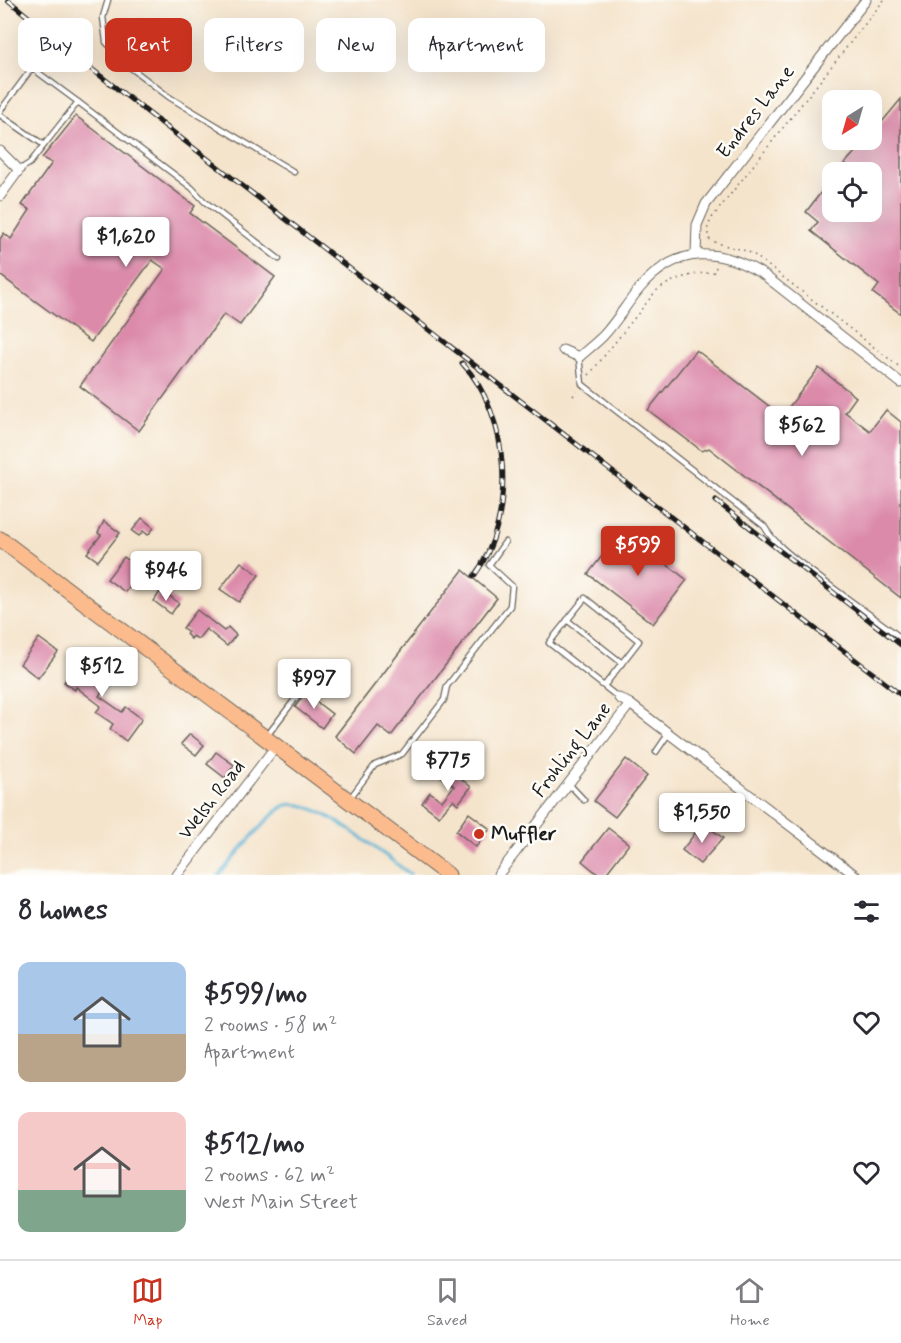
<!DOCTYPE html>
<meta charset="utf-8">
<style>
:root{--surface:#fff;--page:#f7f7f7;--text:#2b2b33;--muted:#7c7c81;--line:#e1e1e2;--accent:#c8321e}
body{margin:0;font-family:Mynerve,sans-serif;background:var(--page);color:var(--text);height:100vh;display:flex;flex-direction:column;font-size:22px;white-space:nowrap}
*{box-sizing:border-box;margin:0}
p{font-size:20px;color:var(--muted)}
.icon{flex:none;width:33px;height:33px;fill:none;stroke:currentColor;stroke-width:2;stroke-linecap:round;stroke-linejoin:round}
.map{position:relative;height:875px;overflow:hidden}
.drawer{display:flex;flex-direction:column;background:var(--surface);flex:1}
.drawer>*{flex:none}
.guide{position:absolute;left:18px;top:18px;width:600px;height:54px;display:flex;gap:12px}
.needle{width:39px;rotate:217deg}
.fabs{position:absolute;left:822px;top:90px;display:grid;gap:12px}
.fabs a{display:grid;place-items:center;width:60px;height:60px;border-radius:12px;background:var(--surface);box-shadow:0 6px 24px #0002;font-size:30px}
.price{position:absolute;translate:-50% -51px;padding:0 14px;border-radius:6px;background:#fff;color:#222;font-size:20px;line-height:39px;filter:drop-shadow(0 2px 3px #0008)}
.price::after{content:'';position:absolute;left:50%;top:36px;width:18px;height:14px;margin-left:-9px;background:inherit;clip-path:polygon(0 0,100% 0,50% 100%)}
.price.on{background:var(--accent);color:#fff}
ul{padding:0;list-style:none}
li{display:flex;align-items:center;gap:18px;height:150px;padding:0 18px}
li span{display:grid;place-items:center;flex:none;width:168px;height:120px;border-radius:12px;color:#555}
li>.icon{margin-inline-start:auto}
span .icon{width:72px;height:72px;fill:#fffc;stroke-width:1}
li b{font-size:26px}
h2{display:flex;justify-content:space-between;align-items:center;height:72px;padding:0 18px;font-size:26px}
.pill{padding:0 21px;border-radius:12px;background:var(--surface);box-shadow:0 6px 24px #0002;font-size:21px;line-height:54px}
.pill.on{background:var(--accent);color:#fff}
.dock{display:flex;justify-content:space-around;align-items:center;height:84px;border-top:2px solid var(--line);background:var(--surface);font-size:16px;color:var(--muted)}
.dock a{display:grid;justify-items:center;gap:3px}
.dock .on{color:var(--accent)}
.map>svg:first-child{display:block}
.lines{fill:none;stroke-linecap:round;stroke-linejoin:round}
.stream{stroke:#59b3d6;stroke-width:3}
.building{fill:#dc8aaa}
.lane-casing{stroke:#68625a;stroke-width:7}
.street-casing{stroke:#68625a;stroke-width:11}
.primary-casing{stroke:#68625a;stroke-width:17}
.path{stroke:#68625a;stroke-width:1.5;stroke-dasharray:1.5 4.5;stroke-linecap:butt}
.lane{stroke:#fff;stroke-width:4.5}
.street{stroke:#fff;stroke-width:9}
.primary{stroke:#fbbb8d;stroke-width:15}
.rail-casing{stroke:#1c1c1c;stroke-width:5}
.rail{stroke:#fdfcf7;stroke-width:3;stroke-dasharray:9;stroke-linecap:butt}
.poi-dot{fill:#c8321e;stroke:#fdfcf7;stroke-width:2}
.labels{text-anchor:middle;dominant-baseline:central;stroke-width:5;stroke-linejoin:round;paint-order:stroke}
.street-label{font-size:20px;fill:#1c1c1c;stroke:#fdfcf7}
.poi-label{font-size:20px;font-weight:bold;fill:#1c1c1c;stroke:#fdfcf7;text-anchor:start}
</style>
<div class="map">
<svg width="901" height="875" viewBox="0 0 901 875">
<rect width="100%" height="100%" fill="#fdfcf7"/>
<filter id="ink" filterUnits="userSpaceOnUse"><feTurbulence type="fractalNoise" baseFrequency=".0167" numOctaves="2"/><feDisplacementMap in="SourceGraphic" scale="12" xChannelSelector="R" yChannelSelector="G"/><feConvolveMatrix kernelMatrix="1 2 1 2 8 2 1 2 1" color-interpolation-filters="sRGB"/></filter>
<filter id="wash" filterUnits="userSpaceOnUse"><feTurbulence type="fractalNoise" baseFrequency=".008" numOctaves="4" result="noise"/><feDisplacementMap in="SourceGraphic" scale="24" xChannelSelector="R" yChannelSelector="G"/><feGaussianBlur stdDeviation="1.35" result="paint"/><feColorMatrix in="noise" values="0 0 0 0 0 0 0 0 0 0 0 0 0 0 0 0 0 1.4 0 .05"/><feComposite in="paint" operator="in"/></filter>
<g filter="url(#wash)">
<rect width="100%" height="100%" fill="#f5e4cc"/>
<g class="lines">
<!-- stream -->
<path class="stream" d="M 219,875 C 232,861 271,810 287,805 C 316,797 386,857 410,874"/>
</g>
<g id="blocks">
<!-- building -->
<g class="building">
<path d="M 901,99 L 901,314 L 873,293 L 879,285 L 811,231 L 818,222 L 806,212 L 832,178 L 832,212 L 872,212 L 872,172 L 837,172 L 866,140 L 872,140 L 872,134 Z"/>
<path d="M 76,116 L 195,206 L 190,213 L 275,277 L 240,325 L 224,314 L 139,431 L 80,386 L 165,269 L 152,260 L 91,342 L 0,275 L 0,239 L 4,233 L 11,239 L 30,210 L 22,205 L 52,163 L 42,158 Z"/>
<path d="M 696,350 L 782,416 L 819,368 L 856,397 L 845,412 L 870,431 L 886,410 L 901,422 L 901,598 L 709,448 L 702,451 L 648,410 Z"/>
<path d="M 142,518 L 154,528 L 148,535 L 143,531 L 139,536 L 132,531 Z"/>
<path d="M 104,521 L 120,533 L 98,561 L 87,553 L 101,535 L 98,533 Z"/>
<path d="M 622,530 L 687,580 L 653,624 L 588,574 Z"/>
<path d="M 124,557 L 142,571 L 125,592 L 107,579 Z"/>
<path d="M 241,562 L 259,575 L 239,602 L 220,589 Z"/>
<path d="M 463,570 L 497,598 L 391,736 L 378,726 L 356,754 L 335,736 Z"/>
<path d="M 161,590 L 179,603 L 171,614 L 154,601 Z"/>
<path d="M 197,610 L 224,631 L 228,627 L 236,635 L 227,646 L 206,629 L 198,639 L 193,636 L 191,639 L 186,634 L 188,632 L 183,628 Z"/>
<path d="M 39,638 L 58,652 L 38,678 L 20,664 Z"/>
<path d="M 82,657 L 111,679 L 99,696 L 122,712 L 126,707 L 142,719 L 126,741 L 110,729 L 113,724 L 96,712 L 101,706 L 76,687 L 75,690 L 64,682 Z"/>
<path d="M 305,693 L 332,714 L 322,728 L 295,707 Z"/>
<path d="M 190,734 L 204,745 L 196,755 L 181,744 Z"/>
<path d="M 216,752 L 234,765 L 225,778 L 207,764 Z"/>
<path d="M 626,759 L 647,776 L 615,817 L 594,801 Z"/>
<path d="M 445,765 L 471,787 L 458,804 L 453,800 L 439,816 L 422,803 L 430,792 L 442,801 L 454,786 L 438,774 Z"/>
<path d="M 469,813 L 490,829 L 476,847 L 456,831 Z"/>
<path d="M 703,823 L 723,838 L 700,864 L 682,850 Z"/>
<path d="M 608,828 L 629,844 L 605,875 L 599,875 L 582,861 Z"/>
</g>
</g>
</g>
<g filter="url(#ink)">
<use href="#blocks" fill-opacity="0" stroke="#68625a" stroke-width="1.5"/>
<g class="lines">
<!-- lane casing -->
<g class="lane-casing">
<g id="lane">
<path d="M 108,0 L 103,17 L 106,42 L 131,68 L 169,97 L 294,172"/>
<path d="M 78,102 L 192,188 L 204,201 L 279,259"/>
<path d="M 0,111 L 32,68 L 78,102 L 44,145"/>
<path d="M 0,115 L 44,145 L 30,163 L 19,170"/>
<path d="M 579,357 L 582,384 L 764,526 C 775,545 793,557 811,571 C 840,594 871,615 901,638"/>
<path d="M 567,620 L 622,663"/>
<path d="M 604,686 L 639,641 L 585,598 L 549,643 L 619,698"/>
<path d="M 266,737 L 312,677"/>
<path d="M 656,752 L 669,733"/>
<path d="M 569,784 L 584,800"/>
<path d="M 350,798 L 375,765 L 402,754 L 444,700 L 447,686 L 510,606 L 512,586 L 489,565 L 505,542"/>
</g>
</g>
<!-- street casing -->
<g class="street-casing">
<g id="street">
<path d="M 0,151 L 19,170 L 0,196"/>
<path d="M 696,255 L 697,225 L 706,204 L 866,0"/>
<path d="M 563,350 L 579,357 C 587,350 596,343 603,336 C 617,321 627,303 640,288 C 677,245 719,247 764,275 L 901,383"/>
<path d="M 619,698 L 630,704 L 855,875"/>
<path d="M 177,875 L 276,746"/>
<path d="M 498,875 L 630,704"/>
</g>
</g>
<!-- primary casing -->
<g class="primary-casing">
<path id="primary" d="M 0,539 L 448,875"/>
</g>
<!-- path -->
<g class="path">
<path d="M 884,0 L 711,219 L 707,230 L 709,239 C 723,247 739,247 753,254 L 901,368"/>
<path d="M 589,375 L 656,291 C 675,277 692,274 715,272 L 716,266"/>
<path d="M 573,396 L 577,391"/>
</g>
<!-- lane -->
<use href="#lane" class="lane"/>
<!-- street -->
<use href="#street" class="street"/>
<!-- primary -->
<use href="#primary" class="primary"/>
<!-- rail casing -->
<g class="rail-casing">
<g id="rail">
<path d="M 8,0 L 89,67 L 901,695"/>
<path d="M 462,363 C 511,415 517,518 474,576"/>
<path d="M 716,501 L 901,645"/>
</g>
</g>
<!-- rail -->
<use href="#rail" class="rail"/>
</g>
</g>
<!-- markers -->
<circle class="poi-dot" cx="479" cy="834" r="6"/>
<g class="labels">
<!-- street labels -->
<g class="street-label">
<text transform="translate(756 112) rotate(-52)">Endres Lane</text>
<text transform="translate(572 750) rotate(-52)">Frohling Lane</text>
<text transform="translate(212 800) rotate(-52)">Welsh Road</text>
</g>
<!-- poi labels -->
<g class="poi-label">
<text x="491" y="834">Muffler</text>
</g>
</g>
</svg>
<div class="fabs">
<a><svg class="needle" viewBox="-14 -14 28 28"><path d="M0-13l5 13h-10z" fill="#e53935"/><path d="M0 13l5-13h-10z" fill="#7c7c81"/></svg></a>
<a><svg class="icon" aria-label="locate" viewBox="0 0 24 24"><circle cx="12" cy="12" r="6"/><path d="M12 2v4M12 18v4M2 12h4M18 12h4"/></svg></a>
</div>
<b class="price" style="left:126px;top:268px">$1,620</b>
<b class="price" style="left:802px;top:457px">$562</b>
<b class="price on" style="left:638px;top:577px">$599</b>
<b class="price" style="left:166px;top:602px">$946</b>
<b class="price" style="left:102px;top:698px">$512</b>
<b class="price" style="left:314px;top:710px">$997</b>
<b class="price" style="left:448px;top:792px">$775</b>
<b class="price" style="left:702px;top:844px">$1,550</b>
<div class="guide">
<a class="pill">Buy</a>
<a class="pill on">Rent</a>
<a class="pill">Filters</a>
<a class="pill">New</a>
<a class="pill">Apartment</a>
</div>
</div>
<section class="drawer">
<h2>8 homes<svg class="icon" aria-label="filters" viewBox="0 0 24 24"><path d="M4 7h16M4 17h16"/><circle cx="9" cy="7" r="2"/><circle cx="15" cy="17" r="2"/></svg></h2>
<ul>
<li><span style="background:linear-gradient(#a9c7e8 60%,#b9a48a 0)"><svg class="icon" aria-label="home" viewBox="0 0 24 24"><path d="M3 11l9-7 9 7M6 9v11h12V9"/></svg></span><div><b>$599/mo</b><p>2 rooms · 58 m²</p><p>Apartment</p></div><svg class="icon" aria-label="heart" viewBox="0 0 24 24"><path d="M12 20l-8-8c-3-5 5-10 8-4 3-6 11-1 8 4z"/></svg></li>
<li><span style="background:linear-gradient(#f6c9c9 65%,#7fa58c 0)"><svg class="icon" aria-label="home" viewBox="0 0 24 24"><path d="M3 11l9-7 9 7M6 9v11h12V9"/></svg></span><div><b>$512/mo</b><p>2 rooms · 62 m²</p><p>West Main Street</p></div><svg class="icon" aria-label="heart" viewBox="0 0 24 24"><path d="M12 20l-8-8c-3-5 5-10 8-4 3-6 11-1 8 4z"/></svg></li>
</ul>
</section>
<nav class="dock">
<a class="on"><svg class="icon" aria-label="map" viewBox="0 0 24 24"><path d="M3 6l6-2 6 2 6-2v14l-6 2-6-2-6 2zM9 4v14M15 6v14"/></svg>Map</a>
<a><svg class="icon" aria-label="saved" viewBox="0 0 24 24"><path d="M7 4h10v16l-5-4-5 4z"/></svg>Saved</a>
<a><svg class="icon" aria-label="home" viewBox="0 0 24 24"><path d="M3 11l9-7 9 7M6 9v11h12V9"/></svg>Home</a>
</nav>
